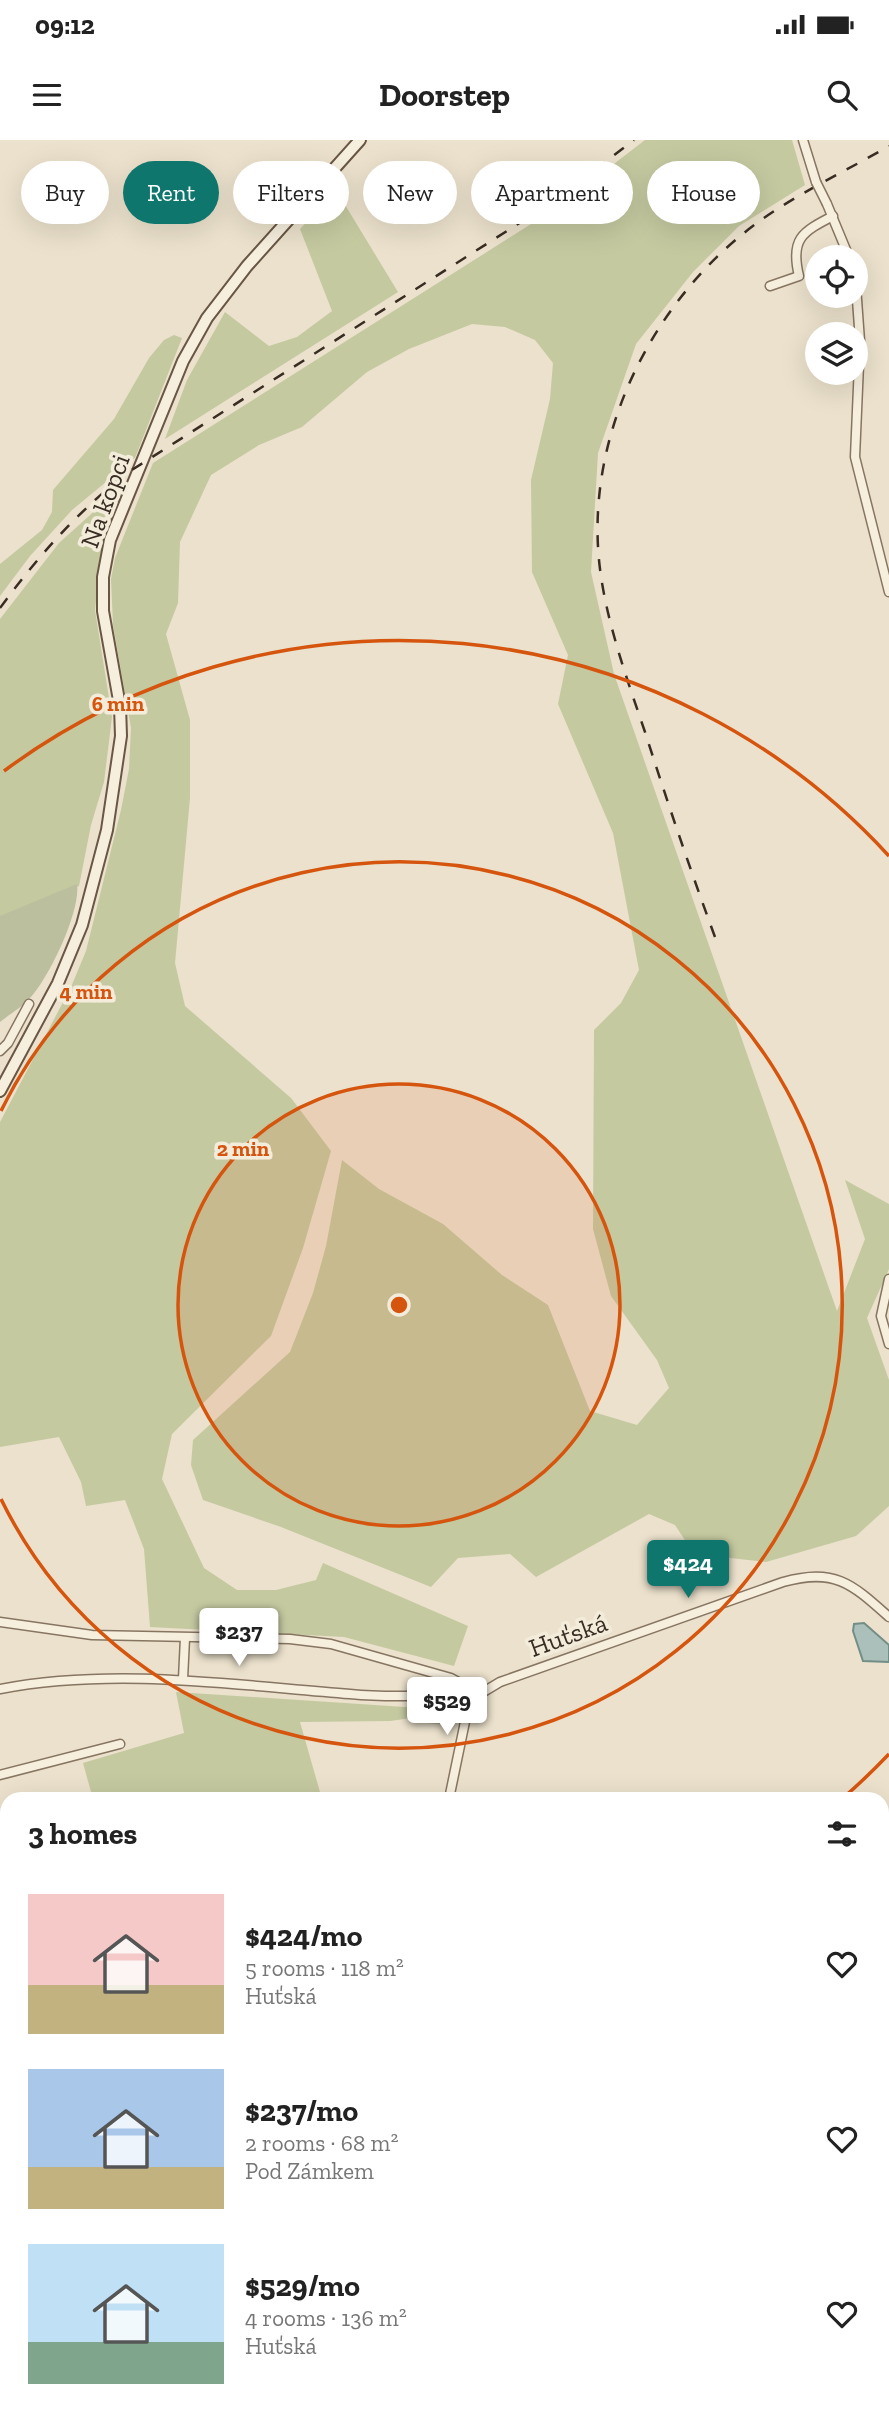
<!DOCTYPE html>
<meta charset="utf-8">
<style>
:root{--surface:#fff;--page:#f6f6f6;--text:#222;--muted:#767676;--accent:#0f766e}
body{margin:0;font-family:"Zilla Slab",serif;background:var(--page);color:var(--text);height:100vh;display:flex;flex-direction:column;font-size:26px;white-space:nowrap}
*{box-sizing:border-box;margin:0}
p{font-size:23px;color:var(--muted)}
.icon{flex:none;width:38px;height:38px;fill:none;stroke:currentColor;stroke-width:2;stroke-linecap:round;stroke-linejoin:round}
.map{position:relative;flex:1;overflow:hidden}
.side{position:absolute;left:0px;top:1652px;width:889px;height:625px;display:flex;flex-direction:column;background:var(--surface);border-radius:21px 21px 0 0;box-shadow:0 7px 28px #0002}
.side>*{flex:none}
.top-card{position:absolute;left:21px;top:21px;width:847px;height:63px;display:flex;gap:14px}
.buttons{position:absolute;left:805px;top:105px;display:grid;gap:14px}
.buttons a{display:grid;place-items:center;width:63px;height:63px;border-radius:50%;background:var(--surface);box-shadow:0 7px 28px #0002;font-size:35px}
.price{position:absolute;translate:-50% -60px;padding:0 16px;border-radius:7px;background:#fff;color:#222;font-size:23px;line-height:46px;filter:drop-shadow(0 2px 4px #0008)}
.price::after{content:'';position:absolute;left:50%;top:42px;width:21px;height:16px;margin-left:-10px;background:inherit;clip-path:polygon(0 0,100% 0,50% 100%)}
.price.on{background:var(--accent);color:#fff}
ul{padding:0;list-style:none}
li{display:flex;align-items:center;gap:21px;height:175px;padding:0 28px}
li span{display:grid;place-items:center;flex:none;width:196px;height:140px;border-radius:0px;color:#555}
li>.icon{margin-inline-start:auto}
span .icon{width:84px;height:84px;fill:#fffc;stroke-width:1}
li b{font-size:30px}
h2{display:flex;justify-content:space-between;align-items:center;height:84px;padding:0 28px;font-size:30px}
.tag{padding:0 24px;border-radius:32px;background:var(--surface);box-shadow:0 7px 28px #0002;font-size:24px;line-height:63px}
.tag.on{background:var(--accent);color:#fff}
.status{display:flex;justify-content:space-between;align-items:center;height:49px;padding:0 35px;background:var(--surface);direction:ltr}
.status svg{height:19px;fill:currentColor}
header{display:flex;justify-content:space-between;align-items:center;height:91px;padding:0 28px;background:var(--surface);font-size:32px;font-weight:700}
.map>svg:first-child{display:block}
.green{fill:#c4c9a0}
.cemetery{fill:#bbbf9e}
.water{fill:#abc0ba;stroke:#728e87;stroke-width:2}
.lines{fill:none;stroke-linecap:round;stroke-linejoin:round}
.minor-casing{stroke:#877561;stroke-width:11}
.secondary-casing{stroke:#695644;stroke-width:14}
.minor{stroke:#f6efde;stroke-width:8}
.secondary{stroke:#f6efde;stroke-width:10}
.rail{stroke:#392d23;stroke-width:2.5;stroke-dasharray:12 12;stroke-linecap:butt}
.minor-bridge-casing{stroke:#877561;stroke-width:11;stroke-linecap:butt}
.minor-bridge{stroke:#f6efde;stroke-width:8}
.ring{fill:none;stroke:#d6550e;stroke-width:3.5}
.labels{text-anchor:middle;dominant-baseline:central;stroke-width:7;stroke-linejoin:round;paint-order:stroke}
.street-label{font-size:26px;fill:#392d23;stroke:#f3ecdb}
.centre{fill:#d6550e;stroke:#f3ecdb;stroke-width:3.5}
.ring-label{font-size:21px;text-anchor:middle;font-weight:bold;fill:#d6550e;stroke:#f3ecdb;stroke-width:7;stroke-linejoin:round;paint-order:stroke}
</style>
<div class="status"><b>09:12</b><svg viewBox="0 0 49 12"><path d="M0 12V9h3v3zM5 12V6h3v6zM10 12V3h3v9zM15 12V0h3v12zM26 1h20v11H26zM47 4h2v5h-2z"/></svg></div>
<header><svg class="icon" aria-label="menu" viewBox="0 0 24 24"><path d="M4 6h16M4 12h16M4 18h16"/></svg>Doorstep<svg class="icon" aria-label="search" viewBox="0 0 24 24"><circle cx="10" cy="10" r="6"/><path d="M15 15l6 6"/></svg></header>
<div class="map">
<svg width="889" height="2276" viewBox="0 0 889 2276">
<rect width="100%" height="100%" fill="#ebe1cc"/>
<!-- green -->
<g class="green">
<path d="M 645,0 L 792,0 L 805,45 L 739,86 L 693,132 L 636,204 L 598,313 L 591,432 L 614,534 L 837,1171 L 865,1099 L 845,1040 L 889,1064 L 889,1129 L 867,1178 L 889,1240 L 889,1366 L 856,1396 L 766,1422 L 694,1414 L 675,1385 L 649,1374 L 536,1437 L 510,1414 L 458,1418 L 431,1447 L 281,1387 L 203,1360 L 191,1325 L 193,1300 L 290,1212 L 313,1153 L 326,1106 L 342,1020 L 379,1049 L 443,1084 L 502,1135 L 548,1165 L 590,1271 L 637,1285 L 669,1248 L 657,1220 L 611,1156 L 593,1089 L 594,890 L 621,863 L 639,830 L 613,693 L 558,564 L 568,515 L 532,432 L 531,340 L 550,259 L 553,223 L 535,200 L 505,187 L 472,184 L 409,209 L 367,232 L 302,287 L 259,305 L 211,335 L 180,402 L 178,463 L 166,494 L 190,580 L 190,658 L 175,823 L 185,866 L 291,958 L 331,1011 L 303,1108 L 271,1196 L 172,1294 L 162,1339 L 204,1428 L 237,1450 L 276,1450 L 316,1440 L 323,1423 L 468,1486 L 454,1526 L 344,1497 L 150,1487 L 144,1409 L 125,1360 L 86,1366 L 81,1342 L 59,1297 L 0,1307 L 0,982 L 71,847 L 86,811 L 121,670 L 129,629 L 131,588 L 113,485 L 111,439 L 115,418 L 153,323 L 558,67 Z"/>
<path d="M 336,50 L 398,152 L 165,299 L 187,240 L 225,172 L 269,206 L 297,197 L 332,171 L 300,89 Z"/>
<path d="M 174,195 L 182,198 L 135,318 L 72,370 L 30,416 L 0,456 L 0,424 L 42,390 L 52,372 L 53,350 L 114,279 L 149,218 L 164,200 Z"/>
<path d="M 128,341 L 101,412 L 95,470 L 112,577 L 104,642 L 91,685 L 79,746 L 0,777 L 0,479 L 59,403 Z"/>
<path d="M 176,1552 L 450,1570 L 450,1585 L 426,1583 L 426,1576 L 390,1581 L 300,1582 L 322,1659 L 93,1659 L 83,1623 L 184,1593 Z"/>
</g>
<!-- cemetery -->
<path class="cemetery" d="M 77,744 C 81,771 49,838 30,858 C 22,867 10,874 0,882 L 0,776 Z"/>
<!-- water -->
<path class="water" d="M 864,1483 L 889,1505 L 889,1522 L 863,1521 L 853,1491 L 854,1484 Z"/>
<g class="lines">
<!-- minor casing -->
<g class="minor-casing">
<g id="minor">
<path d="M 803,0 L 816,42"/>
<path d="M 827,64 L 849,117"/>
<path d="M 770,146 L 799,136 C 790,99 802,92 833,76"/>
<path d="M 856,146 L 860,201 L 855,317 L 889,452"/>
<path d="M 0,911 L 8,903 L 29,864"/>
<path d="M 889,1139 L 881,1176 L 889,1204"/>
<path d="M 0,1482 L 92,1495 L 290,1499 L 331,1504 L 451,1538 L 480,1554"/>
<path d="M 183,1539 L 185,1498"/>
<path d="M 0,1549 C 116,1527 233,1545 350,1554 C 392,1558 435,1555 477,1554"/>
<path d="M 0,1635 L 120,1604"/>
<path d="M 449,1659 L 467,1572 L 480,1554 L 500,1542 L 783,1442 C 835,1428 851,1443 889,1477"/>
<path d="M 882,1869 L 889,1866"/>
<path d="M 0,1905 L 7,1902"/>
<path d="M 882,2050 L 887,2063"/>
<path d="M 398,2270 L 402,2276"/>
<path d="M 137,2276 L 150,2270"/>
<path d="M 384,2276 L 394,2270"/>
</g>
</g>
<!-- secondary casing -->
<g class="secondary-casing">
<g id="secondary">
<path d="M 0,951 L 58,843 L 82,785 L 107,690 L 121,596 L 120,566 L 103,471 L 103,437 L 110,400 L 183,221 L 207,178 L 247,126 L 360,0"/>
<path d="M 0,2180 L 7,2198"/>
<path d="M 34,2270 L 36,2276"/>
</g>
</g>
<!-- minor -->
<use href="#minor" class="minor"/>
<!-- secondary -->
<use href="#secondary" class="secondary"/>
<!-- rail -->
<g class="rail">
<path d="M 0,468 C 40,414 73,377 124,335 L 554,61 L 634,0"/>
<path d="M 715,797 C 690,729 667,661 645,592 C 627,539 607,484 600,429 C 584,302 647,171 744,93 C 787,58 841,34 889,6"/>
<path d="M 882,2193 L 889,2190"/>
</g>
<!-- minor-bridge casing -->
<g class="minor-bridge-casing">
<path id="minor-bridge" d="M 816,42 L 827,64"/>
</g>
<!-- minor-bridge -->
<use href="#minor-bridge" class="minor-bridge"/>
</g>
<!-- distance rings -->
<circle cx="399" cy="1165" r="221" fill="#d6550e" fill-opacity=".12"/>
<g class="ring">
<circle cx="399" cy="1165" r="221"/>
<path d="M1 971A443 443 0 1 1 1 1359"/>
<path d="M889 1614A664 664 0 0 1 843 1658M4 631A664 664 0 0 1 889 716"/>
</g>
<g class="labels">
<!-- street labels -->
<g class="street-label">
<text transform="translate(105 361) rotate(-70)">Na kopci</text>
<text transform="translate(568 1495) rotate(-20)">Huťská</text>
</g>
</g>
<circle cx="399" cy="1165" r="10" class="centre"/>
<g class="ring-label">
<text x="118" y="571">6 min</text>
<text x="86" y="859">4 min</text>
<text x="243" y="1016">2 min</text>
</g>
</svg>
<div class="buttons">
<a><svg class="icon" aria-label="locate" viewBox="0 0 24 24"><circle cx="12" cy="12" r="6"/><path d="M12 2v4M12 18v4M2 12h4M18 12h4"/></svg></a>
<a><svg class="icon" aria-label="layers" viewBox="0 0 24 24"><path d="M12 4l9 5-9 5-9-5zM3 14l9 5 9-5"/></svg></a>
</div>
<b class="price on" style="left:688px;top:1460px">$424</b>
<b class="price" style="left:239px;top:1528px">$237</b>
<b class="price" style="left:447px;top:1597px">$529</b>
<div class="top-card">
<a class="tag">Buy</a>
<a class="tag on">Rent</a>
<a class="tag">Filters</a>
<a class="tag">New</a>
<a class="tag">Apartment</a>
<a class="tag">House</a>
</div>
<section class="side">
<h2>3 homes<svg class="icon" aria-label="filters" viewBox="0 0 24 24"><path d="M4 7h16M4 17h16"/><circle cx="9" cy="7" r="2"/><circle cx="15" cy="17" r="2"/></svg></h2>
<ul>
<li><span style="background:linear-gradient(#f6c9c9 65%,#c2b280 0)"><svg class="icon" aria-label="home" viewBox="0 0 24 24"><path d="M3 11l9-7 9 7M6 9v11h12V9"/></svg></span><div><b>$424/mo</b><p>5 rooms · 118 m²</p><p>Huťská</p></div><svg class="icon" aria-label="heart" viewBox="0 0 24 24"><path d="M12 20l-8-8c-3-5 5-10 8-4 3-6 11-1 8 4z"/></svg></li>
<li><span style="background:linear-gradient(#a9c7e8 70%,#c2b280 0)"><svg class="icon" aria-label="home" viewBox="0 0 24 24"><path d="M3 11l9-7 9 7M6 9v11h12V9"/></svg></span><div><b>$237/mo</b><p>2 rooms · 68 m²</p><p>Pod Zámkem</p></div><svg class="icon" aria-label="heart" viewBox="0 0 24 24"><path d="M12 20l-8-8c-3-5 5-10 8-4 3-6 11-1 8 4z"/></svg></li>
<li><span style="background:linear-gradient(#bfe0f5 70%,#7fa58c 0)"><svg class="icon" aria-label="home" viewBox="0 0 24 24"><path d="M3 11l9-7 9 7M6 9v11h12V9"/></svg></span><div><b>$529/mo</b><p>4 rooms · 136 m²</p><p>Huťská</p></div><svg class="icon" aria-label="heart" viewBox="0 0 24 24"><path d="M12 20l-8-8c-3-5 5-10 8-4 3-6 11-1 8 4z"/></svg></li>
</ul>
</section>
</div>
